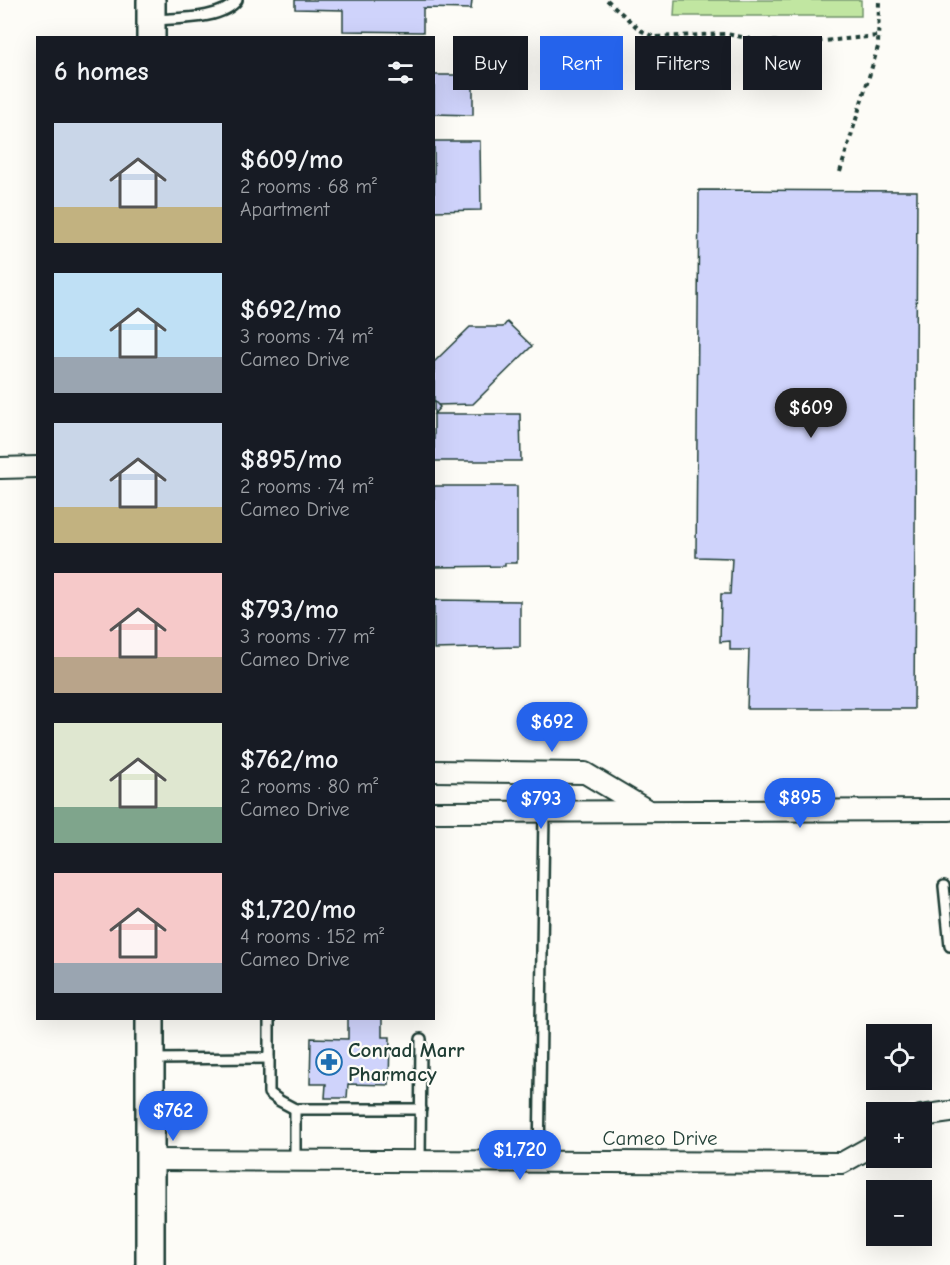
<!DOCTYPE html>
<meta charset="utf-8">
<style>
:root{--surface:#171b24;--page:#20242c;--text:#f1f3f6;--muted:#9ea1a6;--accent:#2563eb}
body{margin:0;font-family:"Comic Neue",sans-serif;background:var(--page);color:var(--text);height:100vh;display:flex;flex-direction:column;font-size:22px;white-space:nowrap}
*{box-sizing:border-box;margin:0}
p{font-size:20px;color:var(--muted)}
.icon{flex:none;width:33px;height:33px;fill:none;stroke:currentColor;stroke-width:2;stroke-linecap:round;stroke-linejoin:round}
.map{position:relative;flex:1;overflow:hidden}
.sheet{position:absolute;left:36px;top:36px;width:399px;height:984px;display:flex;flex-direction:column;background:var(--surface);border-radius:0px;box-shadow:0 6px 24px #0002}
.sheet>*{flex:none}
.hud{position:absolute;left:453px;top:36px;width:406px;height:54px;display:flex;gap:12px}
.fabs{position:absolute;left:866px;top:1024px;display:grid;gap:12px}
.fabs a{display:grid;place-items:center;width:66px;height:66px;border-radius:0px;background:var(--surface);box-shadow:0 6px 24px #0002;font-size:30px}
.price{position:absolute;translate:-50% -51px;padding:0 14px;border-radius:21px;background:var(--accent);color:#fff;font-size:20px;line-height:39px;filter:drop-shadow(0 2px 3px #0008)}
.price::after{content:'';position:absolute;left:50%;top:36px;width:18px;height:14px;margin-left:-9px;background:inherit;clip-path:polygon(0 0,100% 0,50% 100%)}
.price.current{background:#222;color:#fff}
ul{padding:0;list-style:none}
li{display:flex;align-items:center;gap:18px;height:150px;padding:0 18px}
li span{display:grid;place-items:center;flex:none;width:168px;height:120px;border-radius:0px;color:#555}
li>.icon{margin-inline-start:auto}
span .icon{width:72px;height:72px;fill:#fffc;stroke-width:1}
li b{font-size:26px}
h2{display:flex;justify-content:space-between;align-items:center;height:72px;padding:0 18px;font-size:26px}
.tag{padding:0 21px;border-radius:0px;background:var(--surface);box-shadow:0 6px 24px #0002;font-size:21px;line-height:54px}
.tag.current{background:var(--accent);color:#fff}
.map>svg:first-child{display:block}
.green{fill:#c1e6a1;stroke:#70926a;stroke-width:1.5}
.building{fill:#cfd3fb;stroke:#1f3d34;stroke-width:1.5}
.lines{fill:none;stroke-linecap:round;stroke-linejoin:round}
.lane-casing{stroke:#1f3d34;stroke-width:14}
.street-casing{stroke:#1f3d34;stroke-width:24}
.secondary-casing{stroke:#1f3d34;stroke-width:32}
.path{stroke:#1f3d34;stroke-width:4;stroke-dasharray:4.5 4.5;stroke-linecap:butt}
.lane{stroke:#fdfcf7;stroke-width:9}
.street{stroke:#fdfcf7;stroke-width:20}
.secondary{stroke:#fdfcf7;stroke-width:27}
.labels{text-anchor:middle;dominant-baseline:central;stroke-width:4.5;stroke-linejoin:round;paint-order:stroke}
.poi-label{font-size:21px;font-weight:bold;fill:#1f3d34;stroke:#fdfcf7;text-anchor:start}
.street-label{font-size:21px;fill:#1f3d34;stroke:#fdfcf7}
</style>
<div class="map">
<svg width="950" height="1265" viewBox="0 0 950 1265">
<rect width="100%" height="100%" fill="#fdfcf7"/>
<filter id="ink" filterUnits="userSpaceOnUse"><feTurbulence type="fractalNoise" baseFrequency=".0167" numOctaves="2"/><feDisplacementMap in="SourceGraphic" scale="12" xChannelSelector="R" yChannelSelector="G"/><feConvolveMatrix kernelMatrix="1 2 1 2 8 2 1 2 1" color-interpolation-filters="sRGB"/></filter>
<g filter="url(#ink)">
<!-- green -->
<path class="green" d="M 675,0 L 861,0 L 861,16 L 674,16 Z"/>
<!-- building -->
<g class="building">
<path d="M 295,0 L 472,0 L 471,9 L 423,8 L 423,32 L 343,31 L 343,10 L 295,9 Z"/>
<path d="M 434,75 L 473,75 L 473,115 L 434,114 Z"/>
<path d="M 434,141 L 480,141 L 481,210 L 434,211 Z"/>
<path d="M 699,190 L 917,191 L 914,709 L 747,709 L 749,650 L 730,650 L 730,641 L 720,642 L 721,594 L 730,594 L 732,558 L 696,557 Z"/>
<path d="M 507,322 L 532,346 L 473,404 L 437,405 L 434,401 L 434,362 L 470,327 L 503,327 Z"/>
<path d="M 434,401 L 440,407 L 434,414 L 520,414 L 521,461 L 434,461 Z"/>
<path d="M 434,486 L 517,486 L 517,563 L 505,563 L 505,566 L 434,567 Z"/>
<path d="M 434,600 L 520,601 L 520,647 L 434,649 Z"/>
<path d="M 348,1018 L 382,1018 L 382,1037 L 390,1037 L 389,1085 L 348,1084 L 347,1098 L 325,1098 L 326,1084 L 310,1084 L 311,1038 L 348,1039 Z"/>
</g>
<g class="lines">
<!-- lane casing -->
<g class="lane-casing">
<g id="lane">
<path d="M 153,20 C 177,18 222,20 237,0"/>
<path d="M 944,886 L 950,946"/>
<path d="M 269,1018 L 269,1093 L 280,1101 L 295,1109 L 421,1109"/>
<path d="M 153,1059 L 269,1058"/>
<path d="M 295,1161 L 295,1109"/>
<path d="M 420,1162 L 421,1039"/>
<path d="M 539,1162 L 544,812"/>
</g>
</g>
<!-- street casing -->
<g class="street-casing">
<g id="street">
<path d="M 0,468 L 38,467"/>
<path d="M 434,771 L 585,773 L 649,811"/>
<path d="M 434,812 L 950,810"/>
<path d="M 921,1116 L 950,1112"/>
<path d="M 150,1160 L 842,1163 L 876,1144"/>
</g>
</g>
<!-- secondary casing -->
<g class="secondary-casing">
<g id="secondary">
<path d="M 151,38 L 151,0"/>
<path d="M 150,1265 L 150,1018"/>
</g>
</g>
<!-- path -->
<g class="path">
<path d="M 607,0 L 640,30 L 654,37 L 727,34 L 761,41 L 802,43 L 878,36"/>
<path d="M 840,172 L 878,47 L 879,0"/>
</g>
<!-- lane -->
<use href="#lane" class="lane"/>
<!-- street -->
<use href="#street" class="street"/>
<!-- secondary -->
<use href="#secondary" class="secondary"/>
</g>
</g>
<!-- icons -->
<defs>
<g id="pharmacy-ring" transform="scale(1.35)"><circle r="9.5" fill="#fdfcf7" stroke="#1f6fb2" stroke-width="1.5"/><path d="M-2-6h4v4h4v4h-4v4h-4v-4h-4v-4h4Z" fill="#1f6fb2"/></g>
</defs>
<g fill-rule="evenodd">
<use href="#pharmacy-ring" x="329" y="1062"/>
</g>
<g class="labels">
<!-- poi labels -->
<g class="poi-label">
<text x="348" y="1050">Conrad Marr<tspan x="348" dy="24">Pharmacy</tspan></text>
</g>
<!-- street labels -->
<g class="street-label">
<text x="660" y="1138">Cameo Drive</text>
</g>
</g>
</svg>
<div class="fabs">
<a><svg class="icon" aria-label="locate" viewBox="0 0 24 24"><circle cx="12" cy="12" r="6"/><path d="M12 2v4M12 18v4M2 12h4M18 12h4"/></svg></a>
<a>+</a>
<a>−</a>
</div>
<b class="price current" style="left:811px;top:439px">$609</b>
<b class="price" style="left:552px;top:753px">$692</b>
<b class="price" style="left:800px;top:829px">$895</b>
<b class="price" style="left:541px;top:830px">$793</b>
<b class="price" style="left:173px;top:1142px">$762</b>
<b class="price" style="left:520px;top:1181px">$1,720</b>
<div class="hud">
<a class="tag">Buy</a>
<a class="tag current">Rent</a>
<a class="tag">Filters</a>
<a class="tag">New</a>
</div>
<section class="sheet">
<h2>6 homes<svg class="icon" aria-label="filters" viewBox="0 0 24 24"><path d="M4 7h16M4 17h16"/><circle cx="9" cy="7" r="2"/><circle cx="15" cy="17" r="2"/></svg></h2>
<ul>
<li><span style="background:linear-gradient(#c9d6e8 70%,#c2b280 0)"><svg class="icon" aria-label="home" viewBox="0 0 24 24"><path d="M3 11l9-7 9 7M6 9v11h12V9"/></svg></span><div><b>$609/mo</b><p>2 rooms · 68 m²</p><p>Apartment</p></div></li>
<li><span style="background:linear-gradient(#bfe0f5 70%,#9aa5b1 0)"><svg class="icon" aria-label="home" viewBox="0 0 24 24"><path d="M3 11l9-7 9 7M6 9v11h12V9"/></svg></span><div><b>$692/mo</b><p>3 rooms · 74 m²</p><p>Cameo Drive</p></div></li>
<li><span style="background:linear-gradient(#c9d6e8 70%,#c2b280 0)"><svg class="icon" aria-label="home" viewBox="0 0 24 24"><path d="M3 11l9-7 9 7M6 9v11h12V9"/></svg></span><div><b>$895/mo</b><p>2 rooms · 74 m²</p><p>Cameo Drive</p></div></li>
<li><span style="background:linear-gradient(#f6c9c9 70%,#b9a48a 0)"><svg class="icon" aria-label="home" viewBox="0 0 24 24"><path d="M3 11l9-7 9 7M6 9v11h12V9"/></svg></span><div><b>$793/mo</b><p>3 rooms · 77 m²</p><p>Cameo Drive</p></div></li>
<li><span style="background:linear-gradient(#dfe7d0 70%,#7fa58c 0)"><svg class="icon" aria-label="home" viewBox="0 0 24 24"><path d="M3 11l9-7 9 7M6 9v11h12V9"/></svg></span><div><b>$762/mo</b><p>2 rooms · 80 m²</p><p>Cameo Drive</p></div></li>
<li><span style="background:linear-gradient(#f6c9c9 75%,#9aa5b1 0)"><svg class="icon" aria-label="home" viewBox="0 0 24 24"><path d="M3 11l9-7 9 7M6 9v11h12V9"/></svg></span><div><b>$1,720/mo</b><p>4 rooms · 152 m²</p><p>Cameo Drive</p></div></li>
</ul>
</section>
</div>
